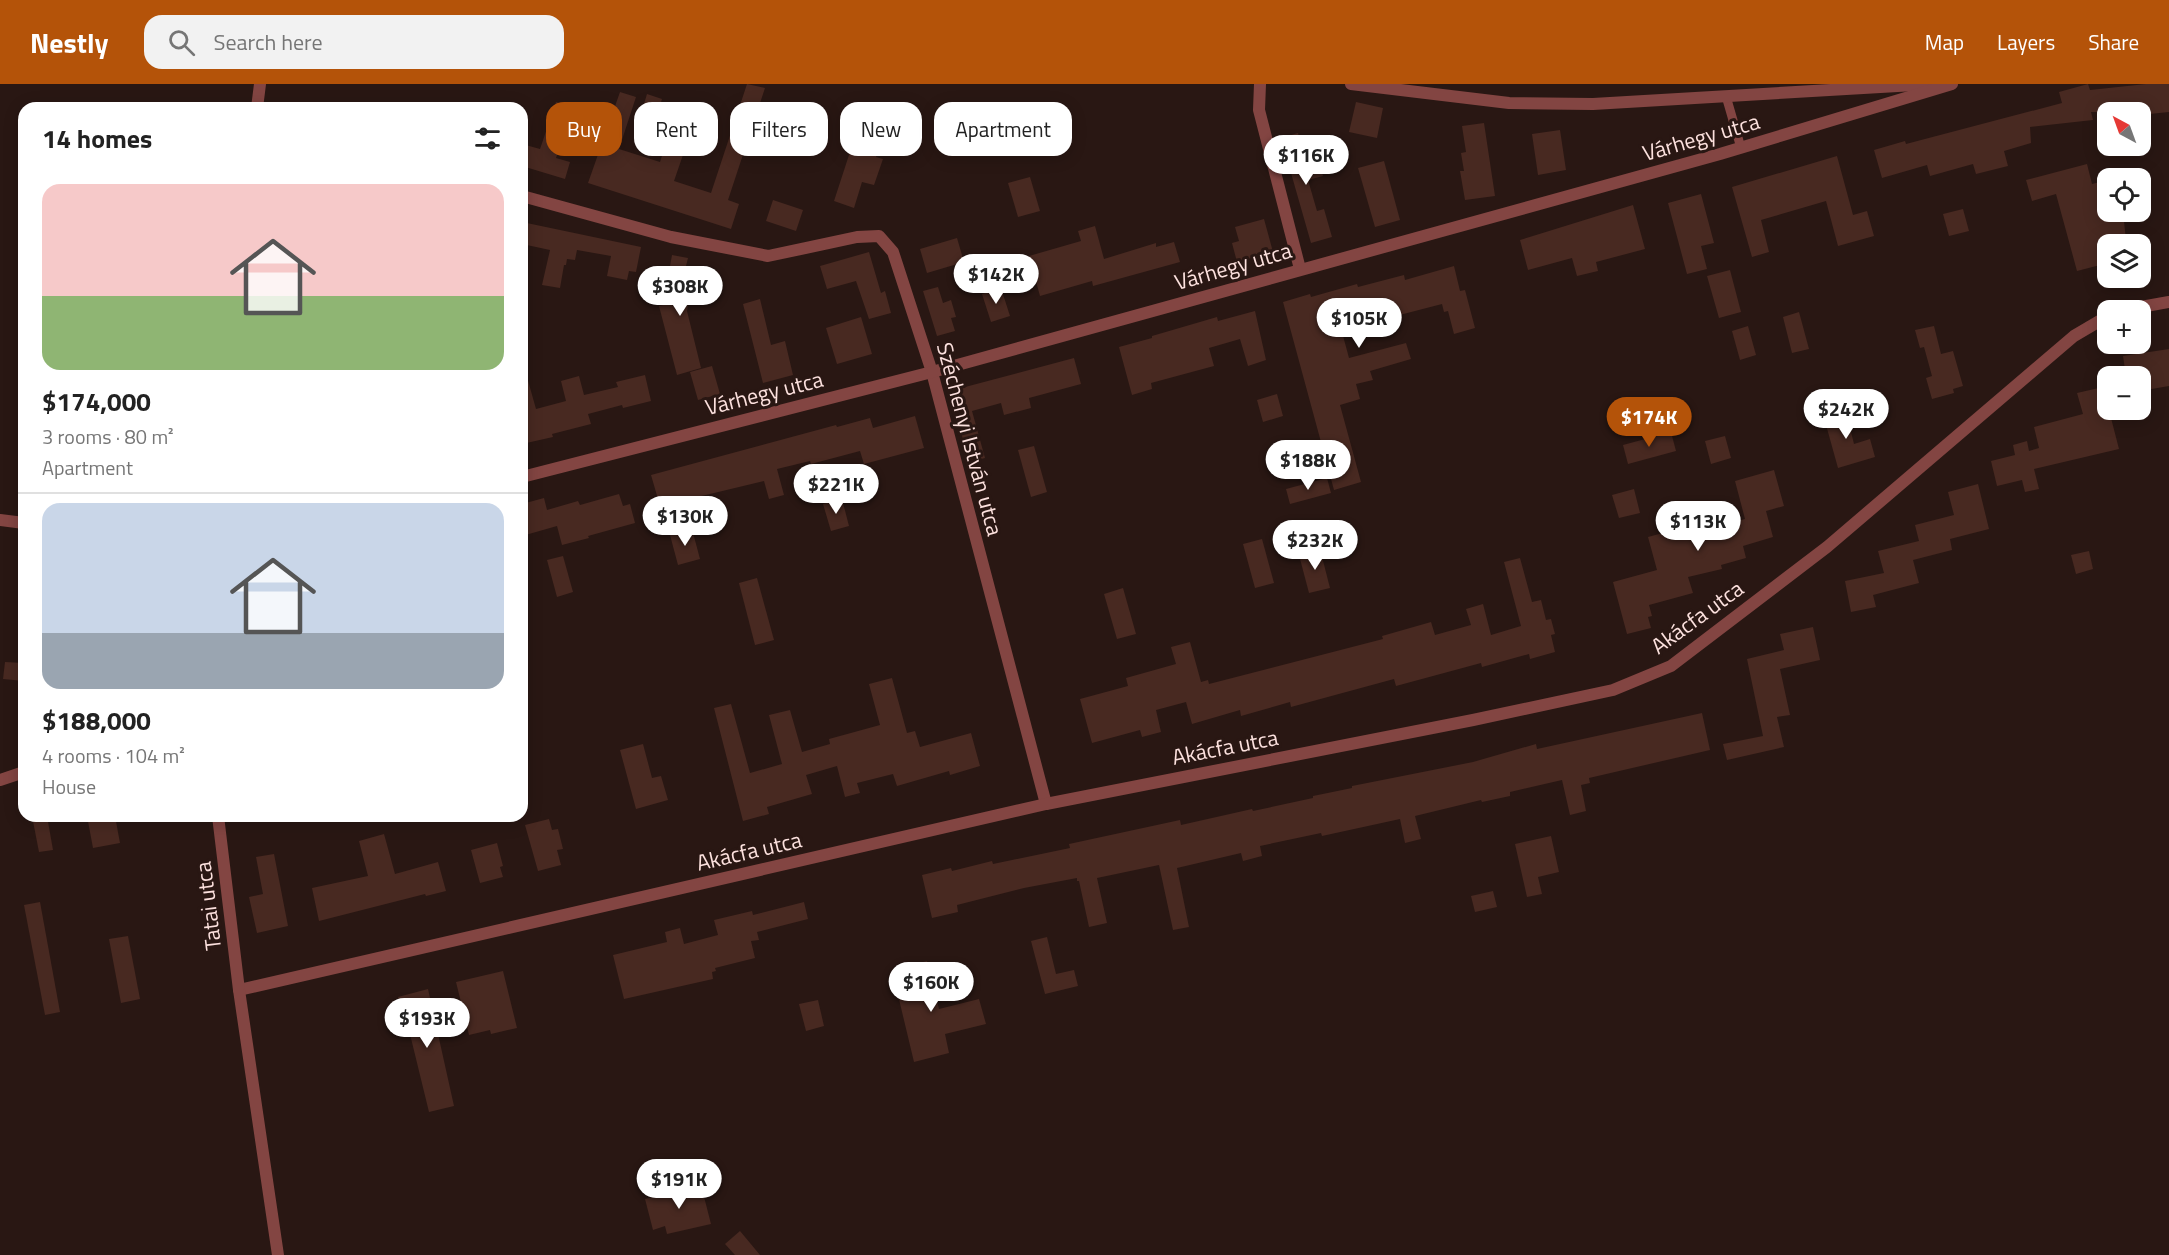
<!DOCTYPE html>
<meta charset="utf-8">
<style>
:root{--surface:#fff;--page:#f2f2f2;--text:#222;--muted:#767676;--line:#e0e0e0;--accent:#b45309}
body{margin:0;font-family:"Titillium Web",sans-serif;background:var(--page);color:var(--text);height:100vh;display:flex;flex-direction:column;font-size:22px;white-space:nowrap}
*{box-sizing:border-box;margin:0}
p{font-size:20px;color:var(--muted)}
.icon{flex:none;width:33px;height:33px;fill:none;stroke:currentColor;stroke-width:2;stroke-linecap:round;stroke-linejoin:round}
.map{position:relative;flex:1;overflow:hidden}
.sheet{position:absolute;left:18px;top:18px;width:510px;height:720px;display:flex;flex-direction:column;background:var(--surface);border-radius:18px;box-shadow:0 3px 15px #0003}
.sheet>*{flex:none}
.banner{position:absolute;left:546px;top:18px;width:570px;height:54px;display:flex;gap:12px}
.needle{width:39px;rotate:319deg}
.fabs{position:absolute;left:2097px;top:18px;display:grid;gap:12px}
.fabs a{display:grid;place-items:center;width:54px;height:54px;border-radius:12px;background:var(--surface);box-shadow:0 3px 15px #0003;font-size:30px}
.price{position:absolute;translate:-50% -51px;padding:0 14px;border-radius:21px;background:#fff;color:#222;font-size:20px;line-height:39px;filter:drop-shadow(0 2px 3px #0008)}
.price::after{content:'';position:absolute;left:50%;top:36px;width:18px;height:14px;margin-left:-9px;background:inherit;clip-path:polygon(0 0,100% 0,50% 100%)}
.price.current{background:var(--accent);color:#fff}
ul{padding:0;list-style:none}
li{display:grid;align-content:center;gap:12px;height:318px;padding:0 24px}
li+li{border-top:2px solid var(--line)}
li span{display:grid;place-items:center;height:186px;border-radius:18px;color:#555}
li>.icon{margin-inline-start:auto}
span .icon{width:108px;height:108px;fill:#fffc;stroke-width:1}
li b{font-size:26px}
h2{display:flex;justify-content:space-between;align-items:center;height:72px;padding:0 24px;font-size:26px}
.pill{padding:0 21px;border-radius:18px;background:var(--surface);box-shadow:0 3px 15px #0003;font-size:21px;line-height:54px}
.pill.current{background:var(--accent);color:#fff}
header{display:flex;align-items:center;gap:36px;box-sizing:border-box;height:84px;padding:0 30px;background:var(--accent);color:#fff}
header strong{font-size:28px}
nav{display:flex;gap:33px;margin-inline-start:auto;font-size:21px}
.search{width:420px;height:54px;background:var(--page);display:flex;align-items:center;gap:15px;box-sizing:border-box;padding:0 21px;border-radius:18px;color:var(--muted);font-size:22px}
.map>svg:first-child{display:block}
.building{fill:#482921}
.lines{fill:none;stroke-linecap:round;stroke-linejoin:round}
.service{stroke:#834542;stroke-width:9}
.minor{stroke:#834542;stroke-width:12}
.tertiary{stroke:#834542;stroke-width:12}
.labels{text-anchor:middle;dominant-baseline:central;stroke-width:6;stroke-linejoin:round;paint-order:stroke}
.street-label{font-size:22px;fill:#fce1de;stroke:#291713}
</style>
<header>
<strong>Nestly</strong>
<div class="search"><svg class="icon" aria-label="search" viewBox="0 0 24 24"><circle cx="10" cy="10" r="6"/><path d="M15 15l6 6"/></svg>Search here</div>
<nav><a>Map</a><a>Layers</a><a>Share</a></nav>
</header>
<div class="map">
<svg width="2169" height="1171" viewBox="0 0 2169 1171">
<rect width="100%" height="100%" fill="#291713"/>
<!-- building -->
<g class="building">
<path d="M 747,0 L 765,4 L 728,116 L 739,120 L 731,145 L 588,99 L 620,8 L 636,13 L 619,65 L 660,78 L 672,40 L 688,45 L 681,67 L 684,68 L 674,97 L 711,109 Z"/>
<path d="M 2088,0 L 2090,6 L 2146,0 L 2169,0 L 2169,28 L 2140,31 L 2140,28 L 2091,28 L 2093,36 L 2030,43 L 2031,59 L 2004,67 L 2008,82 L 1976,90 L 1973,80 L 1930,92 L 1927,81 L 1882,94 L 1874,66 L 1905,57 L 1906,60 L 2062,19 L 2059,8 Z"/>
<path d="M 647,10 L 662,15 L 656,35 L 641,30 Z"/>
<path d="M 556,18 L 573,23 L 556,74 L 570,78 L 565,95 L 522,82 L 522,60 L 540,65 Z"/>
<path d="M 1356,18 L 1383,24 L 1377,54 L 1349,48 Z"/>
<path d="M 862,31 L 888,40 L 876,73 L 883,75 L 874,101 L 862,98 L 854,124 L 834,117 Z"/>
<path d="M 1484,39 L 1495,112 L 1465,116 L 1460,87 L 1464,87 L 1461,69 L 1466,68 L 1462,42 Z"/>
<path d="M 1560,46 L 1566,86 L 1538,91 L 1532,50 Z"/>
<path d="M 1298,49 L 1304,70 L 1316,67 L 1323,92 L 1308,96 L 1317,127 L 1324,125 L 1332,153 L 1311,159 L 1281,54 Z"/>
<path d="M 1837,72 L 1853,131 L 1867,127 L 1874,152 L 1838,162 L 1826,117 L 1761,136 L 1769,168 L 1752,173 L 1732,103 Z"/>
<path d="M 1384,77 L 1400,136 L 1375,143 L 1358,84 Z"/>
<path d="M 2087,80 L 2092,100 L 2108,96 L 2108,128 L 2123,128 L 2126,156 L 2115,157 L 2116,160 L 2108,160 L 2108,179 L 2077,187 L 2056,110 L 2032,117 L 2026,96 Z"/>
<path d="M 1030,93 L 1040,127 L 1018,133 L 1008,99 Z"/>
<path d="M 1701,110 L 1714,159 L 1701,162 L 1707,185 L 1687,190 L 1668,119 Z"/>
<path d="M 773,116 L 803,126 L 796,147 L 766,137 Z"/>
<path d="M 1633,121 L 1645,165 L 1596,178 L 1598,187 L 1577,192 L 1572,174 L 1528,186 L 1520,156 Z"/>
<path d="M 1963,125 L 1969,147 L 1949,152 L 1943,130 Z"/>
<path d="M 1264,135 L 1273,168 L 1237,178 L 1232,159 L 1239,157 L 1235,143 Z"/>
<path d="M 522,138 L 641,163 L 636,188 L 629,187 L 627,196 L 607,192 L 611,172 L 577,166 L 575,176 L 567,175 L 566,181 L 564,181 L 560,204 L 542,201 L 550,166 L 522,160 Z"/>
<path d="M 1095,142 L 1104,175 L 1156,159 L 1156,163 L 1174,158 L 1180,178 L 1093,202 L 1092,197 L 1040,212 L 1029,172 L 1081,157 L 1078,147 Z"/>
<path d="M 957,154 L 964,178 L 927,189 L 920,165 Z"/>
<path d="M 869,168 L 881,209 L 885,207 L 891,229 L 869,235 L 856,197 L 827,205 L 820,182 Z"/>
<path d="M 672,171 L 688,174 L 684,190 L 694,191 L 687,227 L 701,284 L 677,291 L 659,222 L 663,221 Z"/>
<path d="M 1454,182 L 1460,207 L 1465,206 L 1475,244 L 1454,250 L 1448,227 L 1444,228 L 1442,220 L 1388,234 L 1386,224 L 1339,237 L 1349,274 L 1406,259 L 1411,275 L 1370,287 L 1373,296 L 1356,300 L 1360,315 L 1340,321 L 1361,398 L 1334,406 L 1283,218 L 1310,210 L 1311,213 L 1357,200 L 1358,203 L 1404,191 L 1405,196 Z"/>
<path d="M 1730,186 L 1741,228 L 1719,234 L 1707,192 Z"/>
<path d="M 938,203 L 943,219 L 951,216 L 956,233 L 951,234 L 955,247 L 937,252 L 923,207 Z"/>
<path d="M 1001,204 L 1010,232 L 991,238 L 982,210 Z"/>
<path d="M 760,215 L 771,261 L 785,257 L 793,291 L 763,299 L 743,220 Z"/>
<path d="M 1255,227 L 1266,276 L 1248,282 L 1240,255 L 1209,264 L 1214,282 L 1151,299 L 1152,305 L 1132,311 L 1119,263 L 1152,254 L 1152,252 L 1217,233 L 1218,237 Z"/>
<path d="M 1799,228 L 1809,265 L 1792,269 L 1783,233 Z"/>
<path d="M 861,233 L 872,270 L 837,280 L 826,244 Z"/>
<path d="M 1748,242 L 1756,271 L 1740,276 L 1732,247 Z"/>
<path d="M 1934,242 L 1941,270 L 1953,267 L 1963,302 L 1953,305 L 1954,309 L 1932,315 L 1926,294 L 1932,292 L 1924,263 L 1920,264 L 1915,246 Z"/>
<path d="M 2169,265 L 2169,302 L 2140,307 L 2140,292 L 2126,292 L 2123,272 Z"/>
<path d="M 1074,274 L 1081,300 L 1029,314 L 1031,324 L 1004,331 L 1001,319 L 972,327 L 985,374 L 969,378 L 950,307 Z"/>
<path d="M 712,282 L 720,310 L 698,316 L 690,288 Z"/>
<path d="M 645,291 L 651,317 L 623,324 L 622,321 L 588,330 L 591,340 L 552,350 L 553,353 L 522,360 L 522,294 L 527,293 L 536,325 L 566,317 L 561,297 L 579,292 L 584,311 L 618,303 L 616,298 Z"/>
<path d="M 2103,303 L 2119,365 L 2034,385 L 2039,405 L 2025,408 L 2022,396 L 1997,402 L 1991,377 L 2015,371 L 2013,361 L 2027,357 L 2029,367 L 2039,364 L 2034,343 L 2083,330 L 2077,309 Z"/>
<path d="M 1277,310 L 1283,332 L 1263,338 L 1257,316 Z"/>
<path d="M 1845,324 L 1854,360 L 1870,355 L 1875,373 L 1838,384 L 1823,330 Z"/>
<path d="M 915,332 L 924,364 L 864,380 L 860,367 L 811,380 L 810,377 L 777,385 L 784,411 L 769,415 L 764,397 L 660,422 L 651,391 L 836,341 L 837,343 L 870,334 L 873,344 Z"/>
<path d="M 1671,348 L 1676,367 L 1628,380 L 1623,361 Z"/>
<path d="M 1725,352 L 1731,374 L 1711,380 L 1705,357 Z"/>
<path d="M 1034,362 L 1047,408 L 1031,413 L 1018,366 Z"/>
<path d="M 1774,386 L 1784,422 L 1766,427 L 1773,453 L 1743,462 L 1746,474 L 1721,481 L 1722,485 L 1688,493 L 1693,509 L 1649,521 L 1652,532 L 1648,533 L 1651,544 L 1627,550 L 1613,498 L 1657,486 L 1648,453 L 1707,437 L 1709,445 L 1745,435 L 1735,397 Z"/>
<path d="M 1327,394 L 1331,409 L 1290,420 L 1286,405 Z"/>
<path d="M 1978,400 L 1989,445 L 1950,455 L 1952,466 L 1913,476 L 1919,499 L 1873,511 L 1876,523 L 1851,528 L 1845,497 L 1884,489 L 1878,467 L 1919,457 L 1915,441 L 1954,431 L 1948,408 Z"/>
<path d="M 1634,405 L 1640,429 L 1619,434 L 1612,411 Z"/>
<path d="M 619,410 L 623,422 L 630,420 L 635,439 L 588,452 L 589,454 L 562,461 L 557,442 L 522,452 L 522,420 L 544,414 L 547,426 L 578,417 L 580,421 Z"/>
<path d="M 842,415 L 849,442 L 831,447 L 823,420 Z"/>
<path d="M 692,445 L 700,475 L 678,481 L 670,451 Z"/>
<path d="M 1262,455 L 1274,499 L 1255,504 L 1243,460 Z"/>
<path d="M 1320,465 L 1330,504 L 1309,509 L 1299,471 Z"/>
<path d="M 2089,467 L 2093,485 L 2076,490 L 2071,471 Z"/>
<path d="M 563,472 L 573,508 L 557,513 L 547,476 Z"/>
<path d="M 1520,474 L 1532,518 L 1541,516 L 1546,536 L 1551,535 L 1555,550 L 1551,551 L 1555,568 L 1530,575 L 1529,570 L 1482,583 L 1481,579 L 1396,602 L 1394,595 L 1291,623 L 1290,618 L 1241,632 L 1240,626 L 1192,640 L 1186,618 L 1156,626 L 1161,648 L 1142,653 L 1140,646 L 1092,659 L 1080,615 L 1128,602 L 1126,594 L 1176,580 L 1171,563 L 1190,558 L 1201,598 L 1208,596 L 1209,600 L 1383,555 L 1382,552 L 1431,538 L 1435,551 L 1471,541 L 1466,525 L 1483,520 L 1491,551 L 1521,542 L 1504,478 Z"/>
<path d="M 757,494 L 774,556 L 755,561 L 739,499 Z"/>
<path d="M 1123,504 L 1136,550 L 1117,555 L 1104,510 Z"/>
<path d="M 1813,543 L 1820,576 L 1780,585 L 1790,631 L 1777,633 L 1784,663 L 1727,676 L 1723,660 L 1763,652 L 1747,575 L 1784,566 L 1780,550 Z"/>
<path d="M 5,578 L 24,579 L 24,597 L 3,595 Z"/>
<path d="M 892,594 L 907,649 L 915,647 L 920,663 L 971,649 L 980,682 L 950,691 L 949,687 L 897,702 L 893,690 L 857,699 L 860,709 L 845,713 L 837,682 L 806,691 L 812,710 L 767,723 L 769,730 L 743,737 L 714,624 L 731,620 L 750,689 L 782,680 L 769,631 L 790,626 L 802,668 L 830,660 L 829,655 L 880,641 L 869,600 Z"/>
<path d="M 1702,629 L 1710,666 L 1589,694 L 1590,699 L 1581,701 L 1586,727 L 1570,731 L 1562,696 L 1510,708 L 1510,712 L 1482,718 L 1481,716 L 1415,732 L 1421,755 L 1405,759 L 1400,735 L 1322,752 L 1321,749 L 1260,762 L 1262,772 L 1243,777 L 1241,769 L 1177,784 L 1189,843 L 1173,846 L 1159,781 L 1097,794 L 1107,839 L 1089,843 L 1079,797 L 1077,797 L 1077,794 L 1024,804 L 957,821 L 958,828 L 932,834 L 922,791 L 951,784 L 952,787 L 992,777 L 993,780 L 1070,764 L 1069,760 L 1180,736 L 1181,741 L 1252,725 L 1253,727 L 1313,714 L 1313,712 L 1352,704 L 1352,702 L 1473,678 L 1536,660 L 1537,665 Z"/>
<path d="M 643,660 L 652,694 L 661,692 L 668,716 L 636,725 L 620,666 Z"/>
<path d="M 32,732 L 47,732 L 53,766 L 39,768 Z"/>
<path d="M 87,732 L 115,732 L 120,759 L 93,764 Z"/>
<path d="M 549,735 L 552,746 L 558,745 L 563,765 L 557,766 L 561,781 L 538,787 L 525,741 Z"/>
<path d="M 384,750 L 395,790 L 438,778 L 446,807 L 426,812 L 425,810 L 319,837 L 312,804 L 368,792 L 359,757 Z"/>
<path d="M 1551,752 L 1559,788 L 1538,793 L 1542,810 L 1527,813 L 1515,760 Z"/>
<path d="M 497,759 L 503,782 L 500,783 L 503,793 L 480,799 L 471,766 Z"/>
<path d="M 274,770 L 288,842 L 257,849 L 249,813 L 263,810 L 256,773 Z"/>
<path d="M 1493,807 L 1497,823 L 1475,828 L 1471,812 Z"/>
<path d="M 40,818 L 60,928 L 45,931 L 24,821 Z"/>
<path d="M 804,818 L 808,835 L 757,848 L 759,856 L 751,857 L 755,874 L 715,884 L 716,887 L 712,888 L 713,895 L 624,915 L 613,871 L 667,858 L 665,848 L 680,844 L 684,860 L 718,851 L 714,836 L 752,827 L 753,831 Z"/>
<path d="M 128,852 L 140,915 L 121,919 L 109,855 Z"/>
<path d="M 1047,853 L 1056,890 L 1074,886 L 1078,902 L 1045,910 L 1031,857 Z"/>
<path d="M 927,877 L 939,925 L 979,915 L 986,940 L 945,950 L 949,969 L 914,978 L 892,886 Z"/>
<path d="M 503,887 L 517,944 L 491,950 L 490,946 L 469,951 L 456,898 Z"/>
<path d="M 428,905 L 454,1022 L 429,1028 L 409,946 L 406,946 L 398,913 Z"/>
<path d="M 818,916 L 824,942 L 806,947 L 799,920 Z"/>
<path d="M 701,1101 L 711,1140 L 667,1150 L 665,1142 L 653,1146 L 645,1115 Z"/>
<path d="M 740,1147 L 760,1171 L 735,1171 L 725,1160 Z"/>
</g>
<g class="lines">
<!-- service -->
<path class="service" d="M 1726,12 L 1741,64"/>
<!-- minor -->
<g class="minor">
<path d="M 1260,0 L 1259,26 L 1300,185"/>
<path d="M 1351,0 L 1509,19 L 1593,20 L 1932,0"/>
<path d="M 522,112 L 671,153 L 768,172 L 857,153 L 879,152 L 893,168 L 932,288 L 1046,720"/>
<path d="M 2124,226 L 2169,218"/>
<path d="M 522,393 L 932,288 L 1720,70 L 1952,0"/>
<path d="M 0,436 L 24,439"/>
<path d="M 0,696 L 24,688"/>
<path d="M 239,906 L 1046,720 L 1473,636 L 1613,606 L 1671,582 L 1827,463 L 2074,252 L 2108,232"/>
</g>
<!-- tertiary -->
<g class="tertiary">
<path d="M 257,24 L 260,0"/>
<path d="M 218,732 L 239,906 L 278,1171"/>
</g>
</g>
<g class="labels">
<!-- street labels -->
<g class="street-label">
<text transform="translate(1701 53) rotate(-16)">Várhegy utca</text>
<text transform="translate(1233 182) rotate(-16)">Várhegy utca</text>
<text transform="translate(764 309) rotate(-14)">Várhegy utca</text>
<text transform="translate(970 355) rotate(75)">Széchenyi István utca</text>
<text transform="translate(1697 533) rotate(-36)">Akácfa utca</text>
<text transform="translate(1225 663) rotate(-11)">Akácfa utca</text>
<text transform="translate(749 767) rotate(-13)">Akácfa utca</text>
<text transform="translate(208 822) rotate(-97)">Tatai utca</text>
</g>
</g>
</svg>
<div class="fabs">
<a><svg class="needle" viewBox="-14 -14 28 28"><path d="M0-13l5 13h-10z" fill="#e53935"/><path d="M0 13l5-13h-10z" fill="#767676"/></svg></a>
<a><svg class="icon" aria-label="locate" viewBox="0 0 24 24"><circle cx="12" cy="12" r="6"/><path d="M12 2v4M12 18v4M2 12h4M18 12h4"/></svg></a>
<a><svg class="icon" aria-label="layers" viewBox="0 0 24 24"><path d="M12 4l9 5-9 5-9-5zM3 14l9 5 9-5"/></svg></a>
<a>+</a>
<a>−</a>
</div>
<b class="price" style="left:1306px;top:102px">$116K</b>
<b class="price" style="left:996px;top:221px">$142K</b>
<b class="price" style="left:680px;top:233px">$308K</b>
<b class="price" style="left:1359px;top:265px">$105K</b>
<b class="price" style="left:1846px;top:356px">$242K</b>
<b class="price current" style="left:1649px;top:364px">$174K</b>
<b class="price" style="left:1308px;top:407px">$188K</b>
<b class="price" style="left:836px;top:431px">$221K</b>
<b class="price" style="left:685px;top:463px">$130K</b>
<b class="price" style="left:1698px;top:468px">$113K</b>
<b class="price" style="left:1315px;top:487px">$232K</b>
<b class="price" style="left:931px;top:929px">$160K</b>
<b class="price" style="left:427px;top:965px">$193K</b>
<b class="price" style="left:679px;top:1126px">$191K</b>
<div class="banner">
<a class="pill current">Buy</a>
<a class="pill">Rent</a>
<a class="pill">Filters</a>
<a class="pill">New</a>
<a class="pill">Apartment</a>
</div>
<section class="sheet">
<h2>14 homes<svg class="icon" aria-label="filters" viewBox="0 0 24 24"><path d="M4 7h16M4 17h16"/><circle cx="9" cy="7" r="2"/><circle cx="15" cy="17" r="2"/></svg></h2>
<ul>
<li><span style="background:linear-gradient(#f6c9c9 60%,#8fb573 0)"><svg class="icon" aria-label="home" viewBox="0 0 24 24"><path d="M3 11l9-7 9 7M6 9v11h12V9"/></svg></span><div><b>$174,000</b><p>3 rooms · 80 m²</p><p>Apartment</p></div></li>
<li><span style="background:linear-gradient(#c9d6e8 70%,#9aa5b1 0)"><svg class="icon" aria-label="home" viewBox="0 0 24 24"><path d="M3 11l9-7 9 7M6 9v11h12V9"/></svg></span><div><b>$188,000</b><p>4 rooms · 104 m²</p><p>House</p></div></li>
</ul>
</section>
</div>
